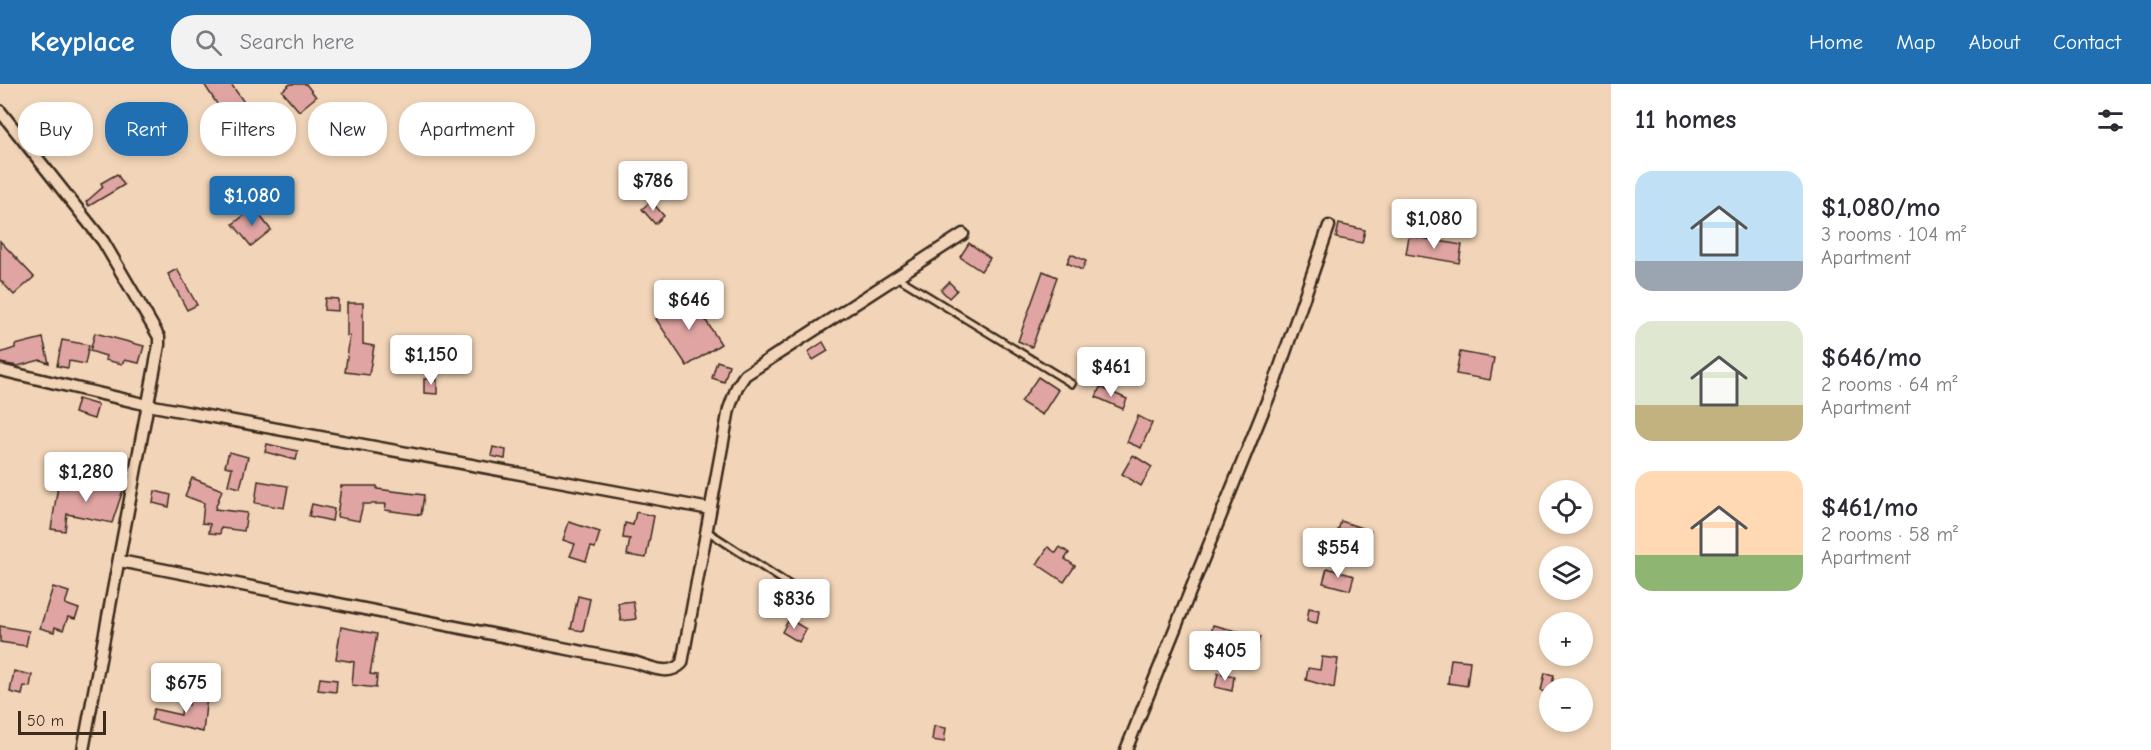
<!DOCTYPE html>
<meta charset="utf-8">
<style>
:root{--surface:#fff;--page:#f2f2f3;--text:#2b2b33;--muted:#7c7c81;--accent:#1f6fb2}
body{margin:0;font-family:"Comic Neue",sans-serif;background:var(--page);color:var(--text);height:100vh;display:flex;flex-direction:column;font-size:22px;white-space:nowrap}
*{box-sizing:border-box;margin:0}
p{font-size:20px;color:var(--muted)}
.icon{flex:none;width:33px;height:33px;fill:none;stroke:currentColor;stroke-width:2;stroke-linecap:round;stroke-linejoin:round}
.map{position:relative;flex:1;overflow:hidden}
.drawer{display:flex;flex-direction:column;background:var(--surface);width:540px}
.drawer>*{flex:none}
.top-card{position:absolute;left:18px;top:18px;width:570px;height:54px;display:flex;gap:12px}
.tools{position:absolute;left:1539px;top:396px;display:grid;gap:12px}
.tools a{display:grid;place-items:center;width:54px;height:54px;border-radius:50%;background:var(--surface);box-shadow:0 3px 9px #0003;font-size:30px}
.scale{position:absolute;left:18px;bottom:15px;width:88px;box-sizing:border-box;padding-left:6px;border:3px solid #3b2a1e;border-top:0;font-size:16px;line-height:21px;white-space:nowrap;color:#3b2a1e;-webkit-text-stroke:4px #f2d5b8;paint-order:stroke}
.price{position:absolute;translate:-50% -51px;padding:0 14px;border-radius:6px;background:#fff;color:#222;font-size:20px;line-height:39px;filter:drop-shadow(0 2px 3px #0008)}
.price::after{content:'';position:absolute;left:50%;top:36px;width:18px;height:14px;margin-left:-9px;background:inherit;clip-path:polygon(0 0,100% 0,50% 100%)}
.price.active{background:var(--accent);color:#fff}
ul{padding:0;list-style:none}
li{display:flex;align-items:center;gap:18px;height:150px;padding:0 24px}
li span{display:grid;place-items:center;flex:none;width:168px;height:120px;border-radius:18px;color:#555}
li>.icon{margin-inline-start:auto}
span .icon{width:72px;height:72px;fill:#fffc;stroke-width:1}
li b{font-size:26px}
h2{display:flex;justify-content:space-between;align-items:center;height:72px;padding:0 24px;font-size:26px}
.tag{padding:0 21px;border-radius:24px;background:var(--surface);box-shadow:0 3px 9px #0003;font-size:21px;line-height:54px}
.tag.active{background:var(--accent);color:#fff}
header{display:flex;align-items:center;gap:36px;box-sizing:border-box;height:84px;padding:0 30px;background:var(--accent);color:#fff}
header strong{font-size:28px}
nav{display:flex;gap:33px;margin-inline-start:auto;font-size:21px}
.search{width:420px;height:54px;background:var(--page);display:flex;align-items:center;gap:15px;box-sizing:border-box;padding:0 21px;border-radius:24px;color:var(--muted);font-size:22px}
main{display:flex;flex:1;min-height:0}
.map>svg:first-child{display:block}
.building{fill:#e0a5a3;stroke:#3b2a1e;stroke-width:1.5}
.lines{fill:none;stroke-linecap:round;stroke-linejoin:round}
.service-casing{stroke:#3b2a1e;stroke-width:10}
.minor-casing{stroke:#3b2a1e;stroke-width:15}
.service{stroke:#f2d5b8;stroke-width:5}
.minor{stroke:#f2d5b8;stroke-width:10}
</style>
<header>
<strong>Keyplace</strong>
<div class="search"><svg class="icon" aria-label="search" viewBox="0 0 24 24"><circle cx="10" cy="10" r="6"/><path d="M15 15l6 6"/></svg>Search here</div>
<nav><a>Home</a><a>Map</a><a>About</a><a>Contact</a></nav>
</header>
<main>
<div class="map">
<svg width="1611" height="666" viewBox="0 0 1611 666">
<rect width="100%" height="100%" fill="#f2d5b8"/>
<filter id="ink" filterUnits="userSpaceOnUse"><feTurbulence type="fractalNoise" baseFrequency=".0167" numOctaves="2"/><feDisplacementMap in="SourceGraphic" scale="12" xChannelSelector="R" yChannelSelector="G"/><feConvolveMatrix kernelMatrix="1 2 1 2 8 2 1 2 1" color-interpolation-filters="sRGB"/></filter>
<g filter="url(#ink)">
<!-- building -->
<g class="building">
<path d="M 204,0 L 231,0 L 261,42 L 236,59 L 216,30 L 221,26 Z"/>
<path d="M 290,0 L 306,0 L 316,13 L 299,27 L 282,7 Z"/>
<path d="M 39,29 L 57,49 L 40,61 L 27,37 Z"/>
<path d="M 117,90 L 124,101 L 89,122 L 86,118 L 103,103 L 101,99 Z"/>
<path d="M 651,117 L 664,132 L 655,140 L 642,125 Z"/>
<path d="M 254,124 L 271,146 L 251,162 L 233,140 Z"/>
<path d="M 1339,140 L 1365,146 L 1362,159 L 1336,154 Z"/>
<path d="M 1409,152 L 1462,161 L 1459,179 L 1406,170 Z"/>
<path d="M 0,157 L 34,193 L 14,211 L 0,196 Z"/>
<path d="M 969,159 L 990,174 L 981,187 L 960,173 Z"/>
<path d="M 1071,170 L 1086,177 L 1082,186 L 1067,179 Z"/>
<path d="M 177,185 L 197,221 L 187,226 L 168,190 Z"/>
<path d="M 1043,187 L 1057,193 L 1032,263 L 1018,257 Z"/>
<path d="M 949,198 L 957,206 L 949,214 L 941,206 Z"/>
<path d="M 690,212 L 721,260 L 687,282 L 656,235 Z"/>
<path d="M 325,214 L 338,215 L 338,227 L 324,226 Z"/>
<path d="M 347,219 L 363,219 L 363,260 L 374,262 L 369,291 L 345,288 L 350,252 L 347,252 Z"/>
<path d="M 95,249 L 144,262 L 139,279 L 125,276 L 122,280 L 105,276 L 106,272 L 90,267 Z"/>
<path d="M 43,254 L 49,279 L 40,276 L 18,282 L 0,279 L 0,269 L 15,264 L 15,261 Z"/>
<path d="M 62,256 L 89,261 L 85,280 L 69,277 L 68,284 L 57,282 Z"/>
<path d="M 823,258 L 828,267 L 813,276 L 808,268 Z"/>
<path d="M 1460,268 L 1494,274 L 1490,296 L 1456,290 Z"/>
<path d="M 717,277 L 729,281 L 724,298 L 712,294 Z"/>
<path d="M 1038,293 L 1058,306 L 1042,331 L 1021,318 Z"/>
<path d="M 424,295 L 437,295 L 437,310 L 424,309 Z"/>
<path d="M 1100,303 L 1127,315 L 1123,325 L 1096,313 Z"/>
<path d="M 78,315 L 98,321 L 94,335 L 74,329 Z"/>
<path d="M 1138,332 L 1152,339 L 1141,364 L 1127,358 Z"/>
<path d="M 267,360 L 298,367 L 296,376 L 265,368 Z"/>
<path d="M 493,363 L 506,366 L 505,375 L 491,372 Z"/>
<path d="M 229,368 L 248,373 L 240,404 L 228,401 L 232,384 L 225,382 Z"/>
<path d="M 1133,371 L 1152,383 L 1141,402 L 1122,390 Z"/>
<path d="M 192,394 L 222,406 L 215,425 L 247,429 L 244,447 L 221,444 L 220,450 L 209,449 L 210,440 L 202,439 L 204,419 L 185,412 Z"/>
<path d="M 99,396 L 124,403 L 112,439 L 67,430 L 65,447 L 51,445 L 58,402 L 67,404 L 68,397 L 97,405 Z"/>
<path d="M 258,397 L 288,402 L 284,424 L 255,419 Z"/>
<path d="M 341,402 L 377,402 L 377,405 L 424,411 L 421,431 L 385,426 L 386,420 L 363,420 L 359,437 L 337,433 Z"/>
<path d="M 155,407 L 171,411 L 169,423 L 153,419 Z"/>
<path d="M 312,420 L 334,425 L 332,437 L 309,432 Z"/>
<path d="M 636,428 L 654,432 L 646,474 L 627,471 L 630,455 L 623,454 L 625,439 L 633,441 Z"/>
<path d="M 1341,437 L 1371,447 L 1366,463 L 1336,453 Z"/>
<path d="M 569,438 L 600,448 L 595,464 L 591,463 L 586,477 L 570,472 L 575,460 L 563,456 Z"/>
<path d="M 1048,463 L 1056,469 L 1060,463 L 1069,469 L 1065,475 L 1075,482 L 1064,498 L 1037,480 Z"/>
<path d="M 1327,484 L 1354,492 L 1350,506 L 1323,499 Z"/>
<path d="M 53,503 L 69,508 L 65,520 L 79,525 L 75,535 L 68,533 L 63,546 L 55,543 L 54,548 L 40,544 Z"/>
<path d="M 578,512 L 590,515 L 583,547 L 571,545 Z"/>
<path d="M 633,517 L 636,535 L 621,537 L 618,519 Z"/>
<path d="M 1309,524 L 1319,526 L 1317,539 L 1307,537 Z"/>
<path d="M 789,535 L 806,545 L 799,558 L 782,548 Z"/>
<path d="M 1213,541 L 1260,553 L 1256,569 L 1230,563 L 1228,573 L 1207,568 Z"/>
<path d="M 0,542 L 29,547 L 26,562 L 0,558 Z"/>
<path d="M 341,543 L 377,550 L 370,590 L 377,591 L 376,604 L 352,601 L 354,578 L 336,575 Z"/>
<path d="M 1322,573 L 1338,575 L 1334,604 L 1306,596 L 1308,584 L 1320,586 Z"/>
<path d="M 1451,575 L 1470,577 L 1467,602 L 1448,599 Z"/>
<path d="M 14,587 L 32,591 L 30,603 L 24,602 L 22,611 L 10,608 Z"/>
<path d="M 1218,589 L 1234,592 L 1232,607 L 1215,603 Z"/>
<path d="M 1545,589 L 1554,591 L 1550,609 L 1541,607 Z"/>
<path d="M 320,594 L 337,596 L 336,608 L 318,606 Z"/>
<path d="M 191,609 L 207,612 L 203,648 L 151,636 L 154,625 L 181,631 L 182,619 L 189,621 Z"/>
<path d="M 934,642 L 946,644 L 944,658 L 932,656 Z"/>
</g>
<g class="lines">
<!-- service casing -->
<g class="service-casing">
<g id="service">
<path d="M 897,193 L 1072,300"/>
<path d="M 707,447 L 796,505"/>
</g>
</g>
<!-- minor casing -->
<g class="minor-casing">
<g id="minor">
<path d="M 0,27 L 103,157 L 159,253 L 159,261 L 83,666"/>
<path d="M 0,286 L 148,321 L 710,425"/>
<path d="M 120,477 L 634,578 C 651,583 669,593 682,579 L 729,325 L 737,303 L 745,291 L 963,150"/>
<path d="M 1126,666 L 1274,300 L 1329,142"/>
</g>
</g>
<!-- service -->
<use href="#service" class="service"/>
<!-- minor -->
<use href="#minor" class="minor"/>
</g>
</g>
</svg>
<div class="tools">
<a><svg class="icon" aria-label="locate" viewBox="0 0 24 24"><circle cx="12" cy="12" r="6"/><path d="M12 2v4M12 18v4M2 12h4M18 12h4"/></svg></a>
<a><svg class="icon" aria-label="layers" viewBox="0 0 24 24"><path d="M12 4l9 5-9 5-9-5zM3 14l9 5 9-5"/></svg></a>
<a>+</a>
<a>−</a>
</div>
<div class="scale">50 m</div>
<b class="price" style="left:653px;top:128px">$786</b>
<b class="price active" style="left:252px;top:143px">$1,080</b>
<b class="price" style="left:1434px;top:166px">$1,080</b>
<b class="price" style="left:689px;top:247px">$646</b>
<b class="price" style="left:431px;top:302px">$1,150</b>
<b class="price" style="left:1111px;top:314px">$461</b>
<b class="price" style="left:86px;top:419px">$1,280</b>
<b class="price" style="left:1338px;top:495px">$554</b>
<b class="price" style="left:794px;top:546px">$836</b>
<b class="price" style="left:1225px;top:598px">$405</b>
<b class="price" style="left:186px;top:630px">$675</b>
<div class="top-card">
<a class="tag">Buy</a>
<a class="tag active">Rent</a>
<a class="tag">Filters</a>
<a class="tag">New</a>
<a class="tag">Apartment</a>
</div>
</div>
<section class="drawer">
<h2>11 homes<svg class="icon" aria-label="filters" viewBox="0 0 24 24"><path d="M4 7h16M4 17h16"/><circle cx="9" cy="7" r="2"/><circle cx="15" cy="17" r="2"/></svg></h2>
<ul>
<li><span style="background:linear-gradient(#bfe0f5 75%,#9aa5b1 0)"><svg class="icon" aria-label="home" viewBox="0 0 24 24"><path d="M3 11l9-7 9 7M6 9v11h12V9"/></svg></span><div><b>$1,080/mo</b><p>3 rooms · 104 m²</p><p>Apartment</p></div></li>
<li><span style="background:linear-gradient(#dfe7d0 70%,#c2b280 0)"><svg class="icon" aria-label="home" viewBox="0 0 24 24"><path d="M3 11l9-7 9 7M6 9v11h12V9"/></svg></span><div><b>$646/mo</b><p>2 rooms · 64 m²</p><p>Apartment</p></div></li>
<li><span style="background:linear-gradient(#ffd9b3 70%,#8fb573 0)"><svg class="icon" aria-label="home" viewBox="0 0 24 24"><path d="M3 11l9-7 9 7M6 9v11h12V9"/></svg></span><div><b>$461/mo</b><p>2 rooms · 58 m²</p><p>Apartment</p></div></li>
</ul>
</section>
</main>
